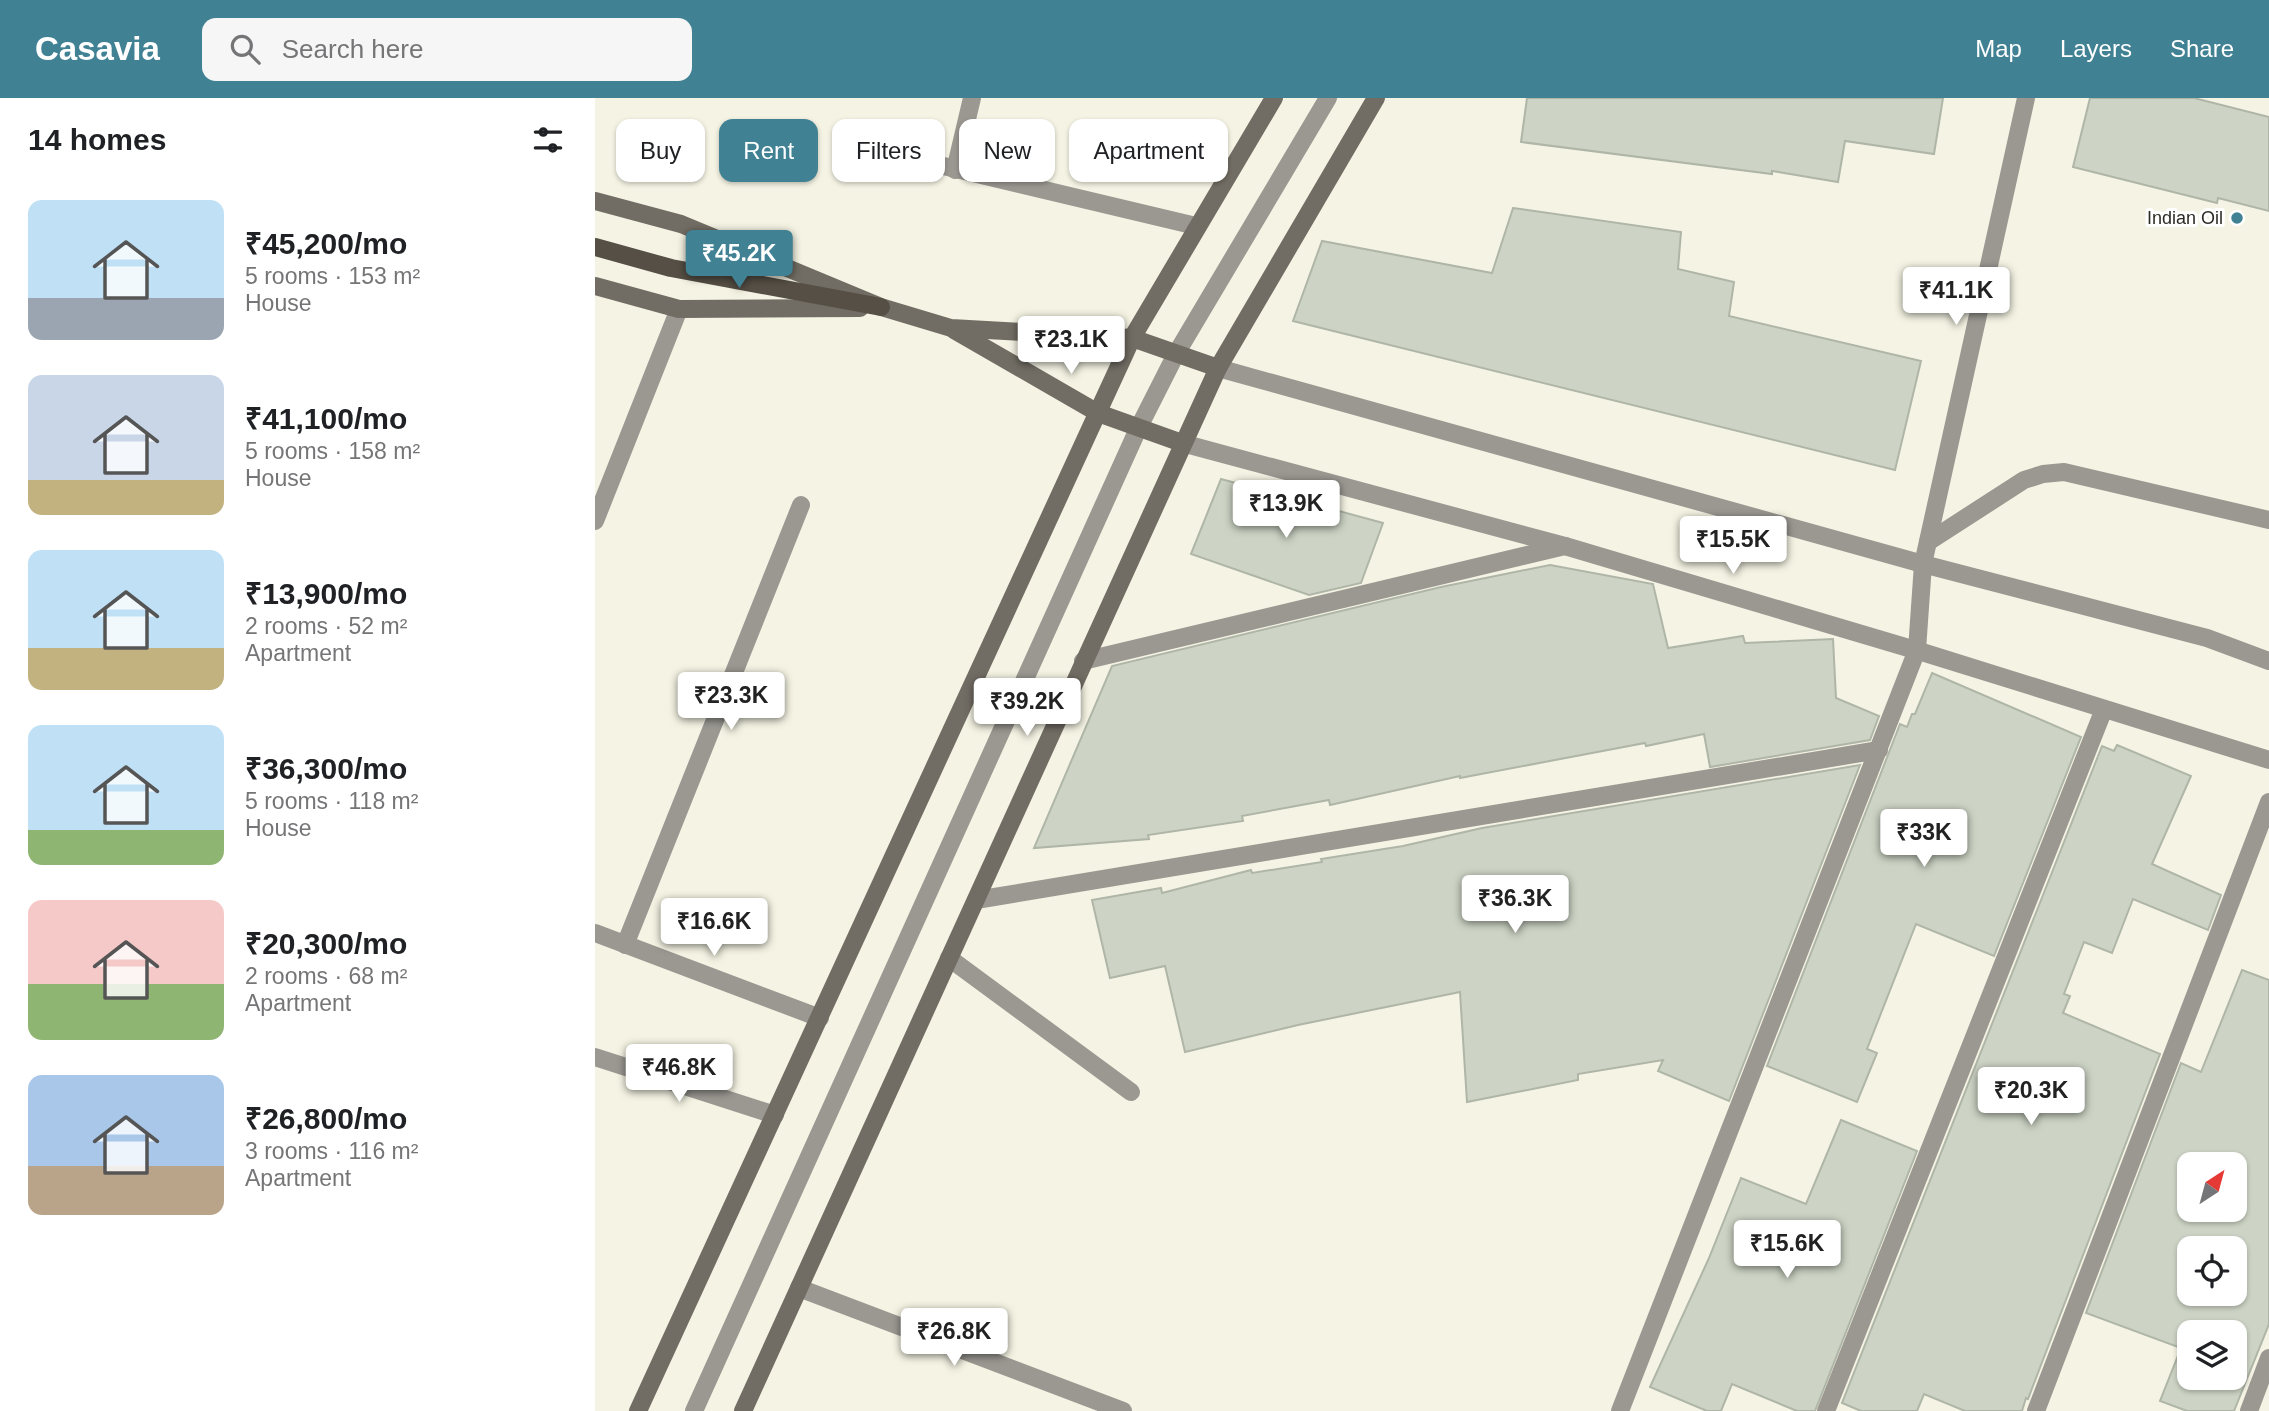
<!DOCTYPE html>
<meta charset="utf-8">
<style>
:root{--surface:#fff;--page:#f6f6f6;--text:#202124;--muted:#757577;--accent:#408193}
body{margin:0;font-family:Helvetica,sans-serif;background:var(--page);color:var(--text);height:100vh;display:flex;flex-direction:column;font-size:26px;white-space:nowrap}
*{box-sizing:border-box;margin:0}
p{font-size:23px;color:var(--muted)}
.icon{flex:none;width:38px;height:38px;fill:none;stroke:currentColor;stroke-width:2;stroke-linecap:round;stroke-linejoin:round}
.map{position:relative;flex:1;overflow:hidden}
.sheet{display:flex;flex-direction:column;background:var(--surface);width:595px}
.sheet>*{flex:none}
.top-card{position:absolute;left:21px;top:21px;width:665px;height:63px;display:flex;gap:14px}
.needle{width:46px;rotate:36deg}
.fabs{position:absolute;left:1582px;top:1054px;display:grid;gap:14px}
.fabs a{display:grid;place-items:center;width:70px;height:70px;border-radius:14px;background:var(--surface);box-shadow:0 2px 5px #0004;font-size:35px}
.price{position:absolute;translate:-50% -60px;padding:0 16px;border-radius:7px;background:#fff;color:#222;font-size:23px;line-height:46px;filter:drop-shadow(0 2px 4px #0008)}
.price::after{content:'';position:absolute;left:50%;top:42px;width:21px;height:16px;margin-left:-10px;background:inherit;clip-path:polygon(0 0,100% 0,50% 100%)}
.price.current{background:var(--accent);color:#fff}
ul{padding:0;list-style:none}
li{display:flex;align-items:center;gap:21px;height:175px;padding:0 28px}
li span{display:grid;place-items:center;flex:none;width:196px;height:140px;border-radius:14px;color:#555}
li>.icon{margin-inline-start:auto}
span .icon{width:84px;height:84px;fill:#fffc;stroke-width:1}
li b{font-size:30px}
h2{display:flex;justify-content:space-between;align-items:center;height:84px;padding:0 28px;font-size:30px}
.pill{padding:0 24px;border-radius:14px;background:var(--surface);box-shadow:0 2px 5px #0004;font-size:24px;line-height:63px}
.pill.current{background:var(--accent);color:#fff}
header{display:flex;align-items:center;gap:42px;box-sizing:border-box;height:98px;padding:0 35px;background:var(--accent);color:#fff}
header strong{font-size:33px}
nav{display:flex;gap:38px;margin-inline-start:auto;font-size:24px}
.search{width:490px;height:63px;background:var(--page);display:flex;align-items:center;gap:18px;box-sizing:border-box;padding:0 24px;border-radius:14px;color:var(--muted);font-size:26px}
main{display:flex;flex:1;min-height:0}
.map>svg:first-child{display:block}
.building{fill:#cdd4c5;stroke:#afb6a7;stroke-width:2;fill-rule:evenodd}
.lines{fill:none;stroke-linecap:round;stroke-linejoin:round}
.service{stroke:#9b9892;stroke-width:18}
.minor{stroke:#9b9892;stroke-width:18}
.tertiary{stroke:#9b9892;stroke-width:18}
.secondary{stroke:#726d64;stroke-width:18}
.primary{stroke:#554f45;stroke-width:18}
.tree{fill:#9c8a75}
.poi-dot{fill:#408193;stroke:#fff;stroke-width:2.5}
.labels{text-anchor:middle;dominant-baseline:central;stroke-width:6;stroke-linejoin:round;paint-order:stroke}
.poi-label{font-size:18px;fill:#2c2b25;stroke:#fff;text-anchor:end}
</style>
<header>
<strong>Casavia</strong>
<div class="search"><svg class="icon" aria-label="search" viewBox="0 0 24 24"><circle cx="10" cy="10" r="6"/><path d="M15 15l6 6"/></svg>Search here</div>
<nav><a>Map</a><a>Layers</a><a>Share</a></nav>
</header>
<main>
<section class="sheet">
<h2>14 homes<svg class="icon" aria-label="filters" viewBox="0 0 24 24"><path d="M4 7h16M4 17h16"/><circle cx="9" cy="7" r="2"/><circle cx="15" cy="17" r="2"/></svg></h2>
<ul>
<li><span style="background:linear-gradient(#bfe0f5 70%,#9aa5b1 0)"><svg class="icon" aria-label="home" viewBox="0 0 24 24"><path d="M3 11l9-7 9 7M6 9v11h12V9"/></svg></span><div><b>₹45,200/mo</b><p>5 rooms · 153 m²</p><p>House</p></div></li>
<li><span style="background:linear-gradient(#c9d6e8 75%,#c2b280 0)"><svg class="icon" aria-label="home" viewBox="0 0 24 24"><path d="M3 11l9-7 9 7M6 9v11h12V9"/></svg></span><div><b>₹41,100/mo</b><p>5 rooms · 158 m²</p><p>House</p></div></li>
<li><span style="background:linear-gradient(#bfe0f5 70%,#c2b280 0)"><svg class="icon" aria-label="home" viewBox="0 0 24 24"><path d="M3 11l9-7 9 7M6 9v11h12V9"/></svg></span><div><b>₹13,900/mo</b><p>2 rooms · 52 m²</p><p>Apartment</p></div></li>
<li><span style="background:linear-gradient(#bfe0f5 75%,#8fb573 0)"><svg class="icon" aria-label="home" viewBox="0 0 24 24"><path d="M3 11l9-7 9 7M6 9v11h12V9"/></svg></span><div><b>₹36,300/mo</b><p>5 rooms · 118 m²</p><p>House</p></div></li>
<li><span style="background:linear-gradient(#f6c9c9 60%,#8fb573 0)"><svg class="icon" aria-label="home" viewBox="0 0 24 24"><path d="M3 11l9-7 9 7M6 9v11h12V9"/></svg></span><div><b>₹20,300/mo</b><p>2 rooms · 68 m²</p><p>Apartment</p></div></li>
<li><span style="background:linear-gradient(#a9c7e8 65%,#b9a48a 0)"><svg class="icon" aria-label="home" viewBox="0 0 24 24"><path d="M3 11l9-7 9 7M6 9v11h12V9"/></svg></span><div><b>₹26,800/mo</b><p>3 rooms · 116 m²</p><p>Apartment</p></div></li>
</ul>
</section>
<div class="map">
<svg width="1674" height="1313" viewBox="0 0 1674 1313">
<rect width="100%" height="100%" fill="#f5f4e4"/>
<!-- building -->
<g class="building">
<path d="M 932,0 L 1348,0 L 1339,56 L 1250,43 L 1243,84 L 1177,73 L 1177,76 L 926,44 Z"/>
<path d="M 1495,0 L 1599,0 L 1674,19 L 1674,113 L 1623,100 L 1622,105 L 1478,69 Z"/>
<path d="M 918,110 L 1086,134 L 1083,171 L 1139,184 L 1134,218 L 1326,263 L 1300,372 L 698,223 L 727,143 L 897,175 Z"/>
<path d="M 626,381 L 788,425 L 766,485 L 714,497 L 596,456 Z"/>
<path d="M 955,467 L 1058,486 L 1073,550 L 1148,538 L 1150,545 L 1238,541 L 1241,600 L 1284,618 L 1275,642 L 1115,669 L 1109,636 L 1051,648 L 1050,645 L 865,680 L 865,678 L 735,707 L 734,702 L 647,718 L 648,723 L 553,737 L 554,741 L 439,750 L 517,568 L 846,489 Z"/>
<path d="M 1337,575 L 1486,639 L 1399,858 L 1321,826 L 1272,951 L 1282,955 L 1262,1004 L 1172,968 L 1305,626 L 1312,629 L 1317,616 L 1320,616 Z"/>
<path d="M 1522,647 L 1596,678 L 1557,766 L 1626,797 L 1613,832 L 1538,801 L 1517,855 L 1489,844 L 1469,896 L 1475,898 L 1468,915 L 1565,956 L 1433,1301 L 1431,1300 L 1427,1313 L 1370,1313 L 1329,1296 L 1322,1313 L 1266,1313 L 1247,1305 L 1507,648 L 1519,653 Z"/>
<path d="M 1265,667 L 1134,1003 L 1063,973 L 1068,962 L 983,976 L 983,982 L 872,1004 L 865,894 L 703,927 L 590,954 L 570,868 L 515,880 L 497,802 L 566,790 L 567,795 L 656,772 L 657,775 L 727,764 L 726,761 L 808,748 L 887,730 Z"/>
<path d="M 1647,872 L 1674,882 L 1674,1226 L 1639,1313 L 1592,1313 L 1565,1303 L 1586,1250 L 1491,1215 L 1586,965 L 1606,974 ZM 1594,1066 L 1640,1066 L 1640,1111 L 1594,1111 ZM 1594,1150 L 1640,1150 L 1640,1195 L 1594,1195 ZM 1594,1234 L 1640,1234 L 1640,1279 L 1594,1279 Z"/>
<path d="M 1246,1022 L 1322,1053 L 1220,1313 L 1202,1313 L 1137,1286 L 1126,1313 L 1112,1313 L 1055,1289 L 1114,1160 L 1146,1080 L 1211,1106 Z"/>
</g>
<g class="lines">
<!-- service -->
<g class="service">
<path d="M 1333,444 L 1429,382 L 1448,376 L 1469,374 L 1674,422"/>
<path d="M 354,860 L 536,994"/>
<path d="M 99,1313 L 543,331 L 581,256 L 733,0"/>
</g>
<!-- minor -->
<g class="minor">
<path d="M 252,45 L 601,128"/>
<path d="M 360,72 L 377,0"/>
<path d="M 0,423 L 84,211"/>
<path d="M 488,563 L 970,448"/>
<path d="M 381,802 L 1284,652"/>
<path d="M 0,835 L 225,920"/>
<path d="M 30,847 L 206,407"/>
<path d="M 0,959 L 180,1017"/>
<path d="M 204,1190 L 528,1313"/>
<path d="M 1025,1313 L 1322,552 L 1328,466 L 1431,0"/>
<path d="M 1231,1313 L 1509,611"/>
<path d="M 1441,1313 L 1674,704"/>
<path d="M 1654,1313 L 1674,1260"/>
</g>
<!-- tertiary -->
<g class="tertiary">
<path d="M 623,270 L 1328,466 L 1612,540 L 1674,563"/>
<path d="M 587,345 L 970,448 L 1327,554 L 1674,662"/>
</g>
<!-- secondary -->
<g class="secondary">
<path d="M 0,103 L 86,126 L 286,209 L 356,230 L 537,240 L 623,270"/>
<path d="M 0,188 L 84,211 L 265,210"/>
<path d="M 359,232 L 503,315 L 587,345"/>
<path d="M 43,1313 L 537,240 L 679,0"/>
<path d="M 148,1313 L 623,270 L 781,0"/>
</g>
<!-- primary -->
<path class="primary" d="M 0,149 L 76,170 L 286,209"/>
</g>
<!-- trees -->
<circle class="tree" cx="179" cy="66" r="10"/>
<!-- markers -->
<circle class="poi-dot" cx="1642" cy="120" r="7"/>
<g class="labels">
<!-- poi labels -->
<g class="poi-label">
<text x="1628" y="120">Indian Oil</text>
</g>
</g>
</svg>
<div class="fabs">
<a><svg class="needle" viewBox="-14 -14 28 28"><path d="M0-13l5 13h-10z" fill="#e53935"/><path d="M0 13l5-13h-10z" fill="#757577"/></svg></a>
<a><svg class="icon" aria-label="locate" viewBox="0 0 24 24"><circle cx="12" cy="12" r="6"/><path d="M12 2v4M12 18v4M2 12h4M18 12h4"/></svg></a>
<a><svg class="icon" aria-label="layers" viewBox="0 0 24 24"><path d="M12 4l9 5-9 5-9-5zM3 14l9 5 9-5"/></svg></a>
</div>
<b class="price current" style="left:144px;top:192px">₹45.2K</b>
<b class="price" style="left:1361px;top:229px">₹41.1K</b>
<b class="price" style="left:476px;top:278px">₹23.1K</b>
<b class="price" style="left:691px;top:442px">₹13.9K</b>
<b class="price" style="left:1138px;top:478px">₹15.5K</b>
<b class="price" style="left:136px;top:634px">₹23.3K</b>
<b class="price" style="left:432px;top:640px">₹39.2K</b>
<b class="price" style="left:1329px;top:771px">₹33K</b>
<b class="price" style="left:920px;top:837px">₹36.3K</b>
<b class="price" style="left:119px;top:860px">₹16.6K</b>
<b class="price" style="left:84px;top:1006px">₹46.8K</b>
<b class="price" style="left:1436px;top:1029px">₹20.3K</b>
<b class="price" style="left:1192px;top:1182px">₹15.6K</b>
<b class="price" style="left:359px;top:1270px">₹26.8K</b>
<div class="top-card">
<a class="pill">Buy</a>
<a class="pill current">Rent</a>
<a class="pill">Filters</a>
<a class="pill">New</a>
<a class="pill">Apartment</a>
</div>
</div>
</main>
